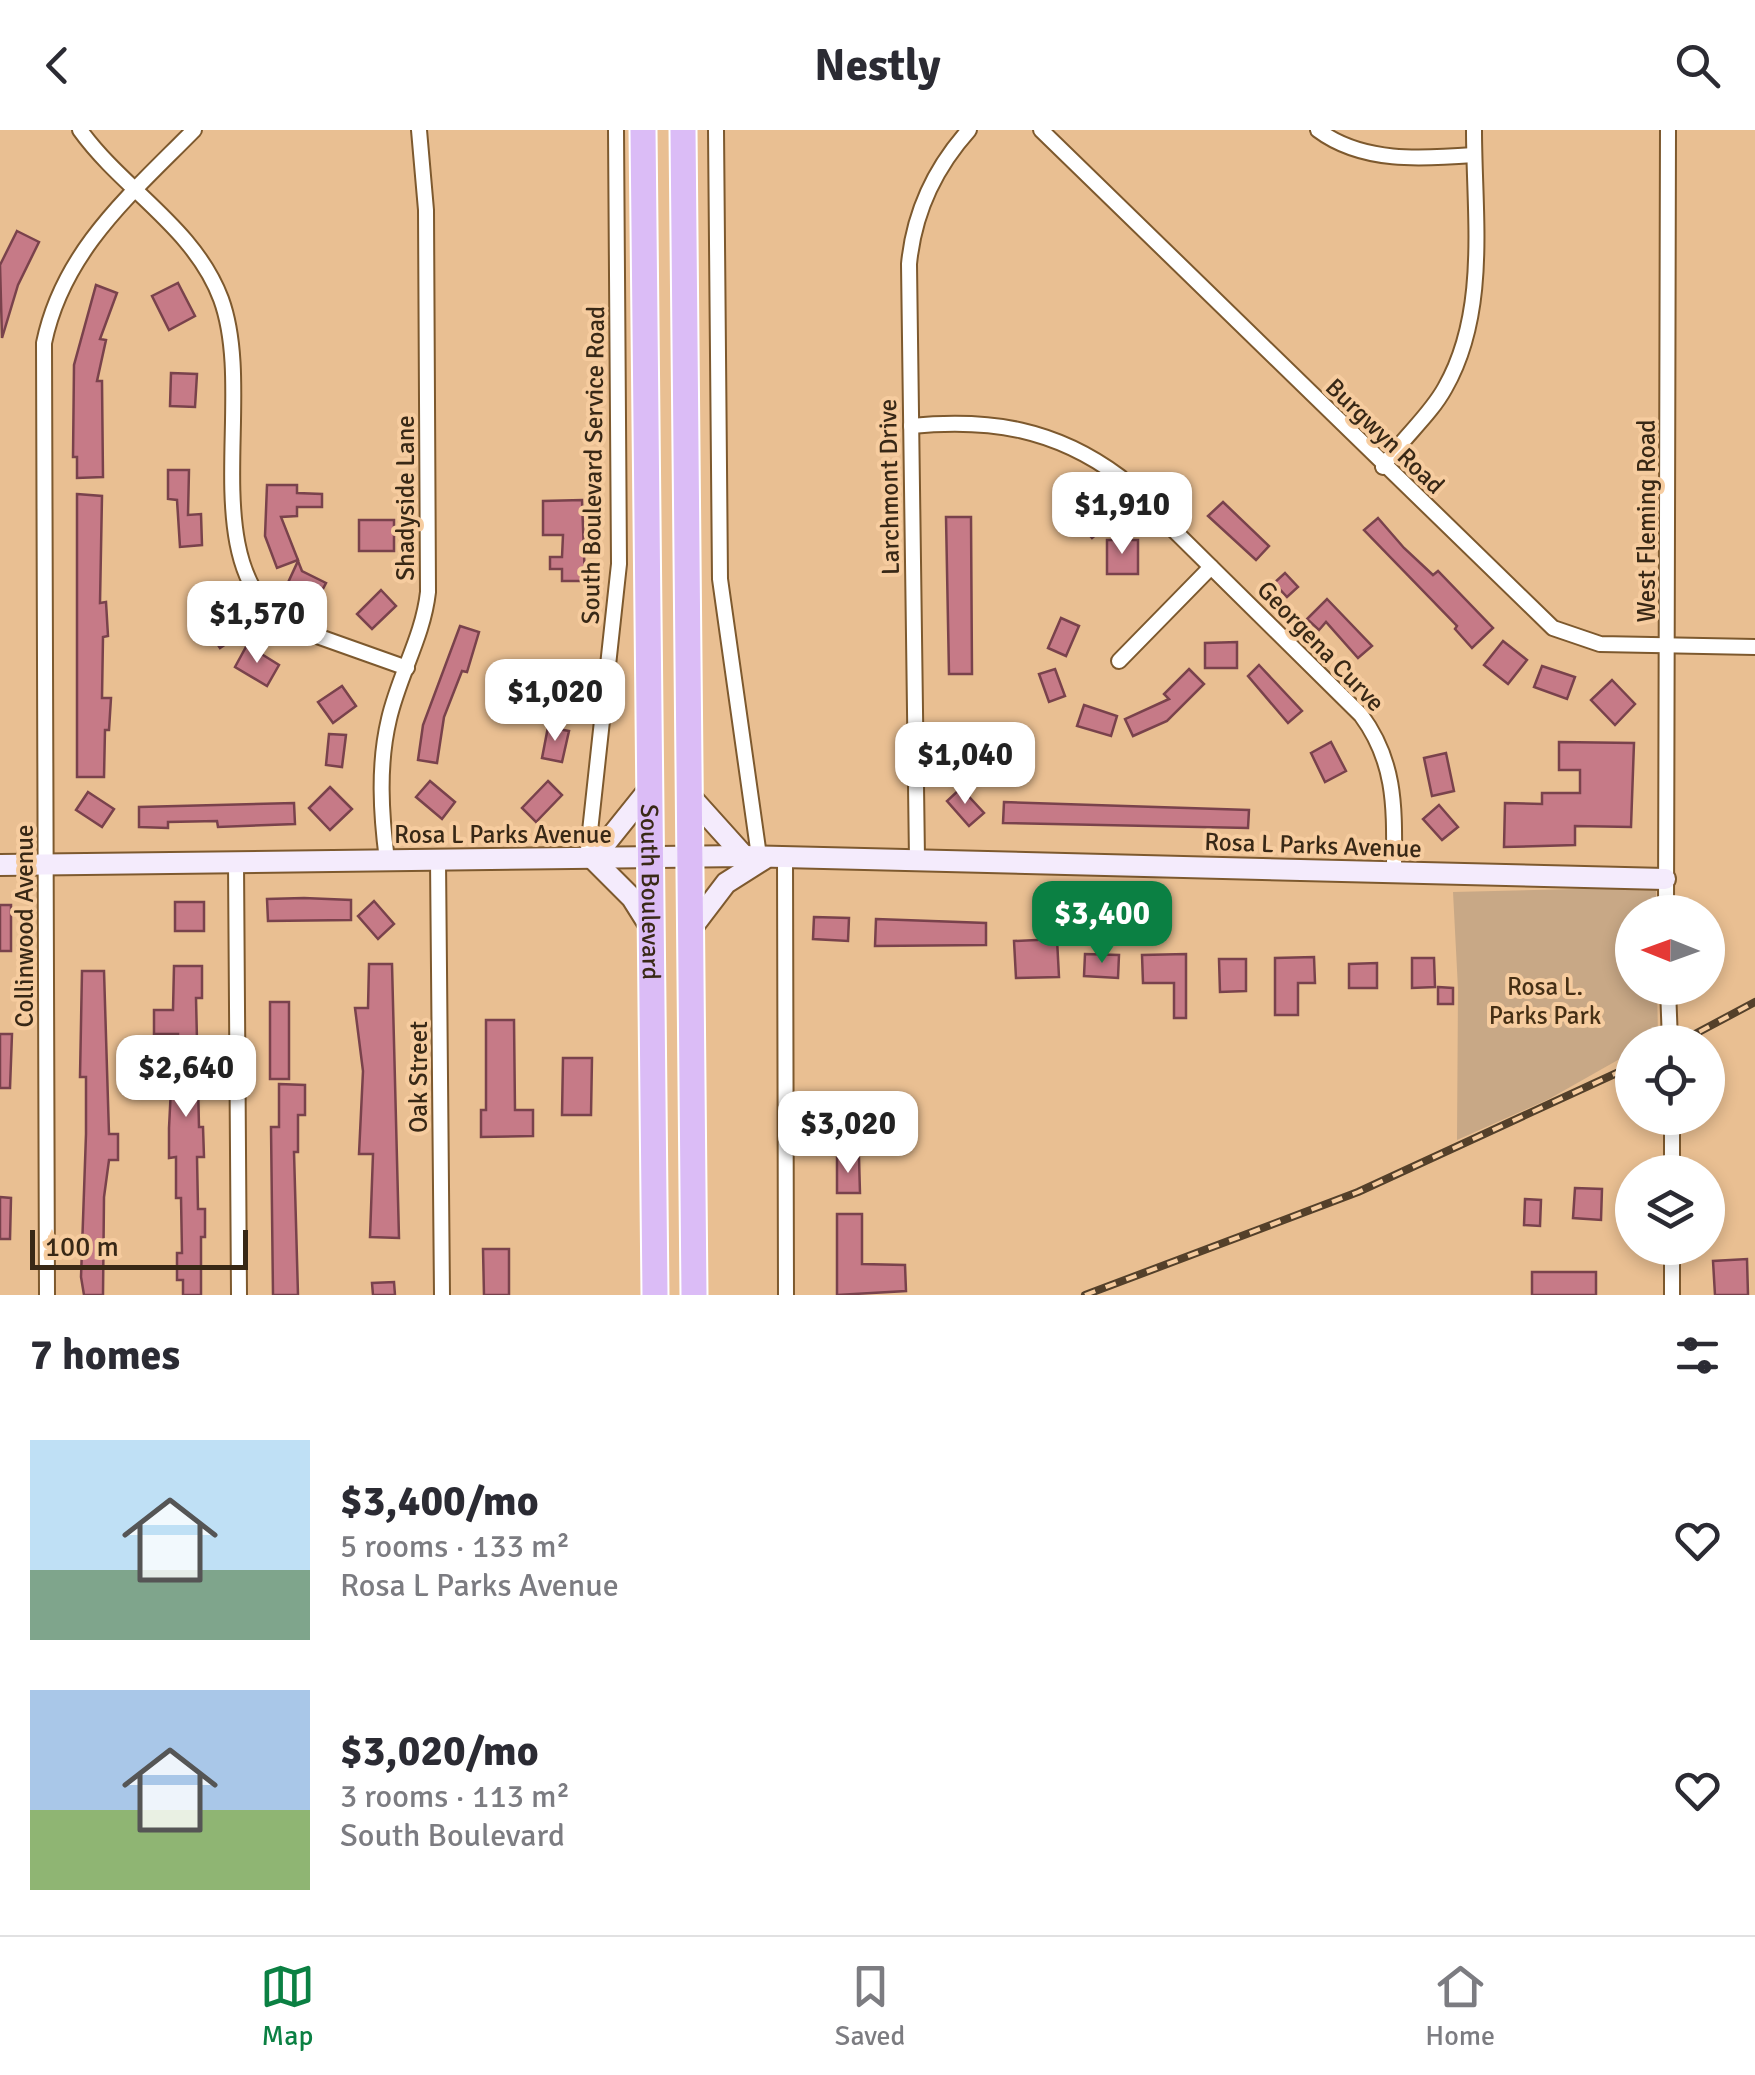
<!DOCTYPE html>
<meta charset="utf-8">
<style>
:root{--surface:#fff;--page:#f2f2f3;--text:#2b2b33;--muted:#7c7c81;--line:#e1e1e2;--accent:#0b8043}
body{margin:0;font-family:Signika,sans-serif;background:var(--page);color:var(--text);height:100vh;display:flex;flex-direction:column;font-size:38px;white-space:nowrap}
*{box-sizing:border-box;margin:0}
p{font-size:32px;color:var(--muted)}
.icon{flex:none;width:55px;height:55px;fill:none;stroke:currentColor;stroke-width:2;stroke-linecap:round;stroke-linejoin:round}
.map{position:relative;height:1165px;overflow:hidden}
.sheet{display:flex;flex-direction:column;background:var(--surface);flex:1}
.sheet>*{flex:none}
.needle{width:65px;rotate:271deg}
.fabs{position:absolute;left:1615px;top:765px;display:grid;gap:20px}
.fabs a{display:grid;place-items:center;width:110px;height:110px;border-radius:50%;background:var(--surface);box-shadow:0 5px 15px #0003;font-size:50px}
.scale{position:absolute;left:30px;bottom:25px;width:218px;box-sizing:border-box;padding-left:10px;border:5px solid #382816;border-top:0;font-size:28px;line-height:35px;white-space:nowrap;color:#382816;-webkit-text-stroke:8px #f6cc9f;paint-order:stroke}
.price{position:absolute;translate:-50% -85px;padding:0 22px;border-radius:20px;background:#fff;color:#222;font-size:32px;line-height:65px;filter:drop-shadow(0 2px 5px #0008)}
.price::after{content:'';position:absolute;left:50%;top:60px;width:30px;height:22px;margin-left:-15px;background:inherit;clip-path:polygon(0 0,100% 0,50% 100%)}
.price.current{background:var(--accent);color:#fff}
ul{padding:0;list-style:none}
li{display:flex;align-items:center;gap:30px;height:250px;padding:0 30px}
li span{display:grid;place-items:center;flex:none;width:280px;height:200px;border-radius:0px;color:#555}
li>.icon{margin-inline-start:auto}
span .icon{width:120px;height:120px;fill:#fffc;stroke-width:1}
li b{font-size:42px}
h2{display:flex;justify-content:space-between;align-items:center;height:120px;padding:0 30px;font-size:42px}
header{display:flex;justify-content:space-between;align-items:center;height:130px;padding:0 30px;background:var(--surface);font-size:45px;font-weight:700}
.tab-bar{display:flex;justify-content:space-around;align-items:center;height:140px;border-top:2px solid var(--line);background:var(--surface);font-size:28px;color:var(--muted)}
.tab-bar a{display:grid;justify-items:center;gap:5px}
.tab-bar .current{color:var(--accent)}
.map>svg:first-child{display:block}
.green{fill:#c8a886}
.building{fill:#c67a87;stroke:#79424c;stroke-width:2.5}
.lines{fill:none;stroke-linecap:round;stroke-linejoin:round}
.street-casing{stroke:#7d592e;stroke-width:18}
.secondary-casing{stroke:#7d592e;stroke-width:24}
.highway-casing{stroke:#fff;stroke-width:29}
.street{stroke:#fff;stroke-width:14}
.secondary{stroke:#f4ebfc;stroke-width:20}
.highway{stroke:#dbbcf6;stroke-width:25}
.rail-casing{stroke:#54402a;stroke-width:8}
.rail{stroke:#f6cc9f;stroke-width:4;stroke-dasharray:11;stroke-linecap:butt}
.labels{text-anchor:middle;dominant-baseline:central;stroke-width:8;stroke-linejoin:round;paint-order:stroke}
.street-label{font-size:25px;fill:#382816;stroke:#f6cc9f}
.park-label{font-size:25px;fill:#452f15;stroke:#f6cc9f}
</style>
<header><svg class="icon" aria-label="back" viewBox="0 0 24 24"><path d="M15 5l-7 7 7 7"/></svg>Nestly<svg class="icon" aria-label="search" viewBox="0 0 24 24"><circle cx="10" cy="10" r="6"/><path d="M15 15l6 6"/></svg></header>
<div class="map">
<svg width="1755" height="1165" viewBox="0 0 1755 1165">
<rect width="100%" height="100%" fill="#e9bf92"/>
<!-- green -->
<path class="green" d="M 1656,757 L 1656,782 L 1632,782 L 1632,858 L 1657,858 L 1658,904 L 1647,912 L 1632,912 L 1632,922 L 1549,969 L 1457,1010 L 1458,859 L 1453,762 Z"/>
<!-- building -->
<g class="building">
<path d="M 17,101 L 39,112 L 18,155 L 2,208 L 0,135 Z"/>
<path d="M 178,153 L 195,186 L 169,200 L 152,166 Z"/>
<path d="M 96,155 L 117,163 L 100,209 L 106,210 L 97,251 L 102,251 L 103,347 L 77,348 L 77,327 L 73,327 L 74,235 Z"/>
<path d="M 171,243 L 197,244 L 195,277 L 170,276 Z"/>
<path d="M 168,340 L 189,340 L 188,385 L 201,384 L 202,415 L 180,417 L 177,370 L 168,369 Z"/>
<path d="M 267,355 L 297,355 L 297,363 L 322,364 L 322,377 L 297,377 L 297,386 L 281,387 L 298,430 L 277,438 L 265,406 Z"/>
<path d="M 77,364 L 102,366 L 100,473 L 106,472 L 108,506 L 103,507 L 102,568 L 111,568 L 109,600 L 105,600 L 104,647 L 77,647 Z"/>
<path d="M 582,370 L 585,451 L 562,451 L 562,439 L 550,439 L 550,427 L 562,427 L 563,405 L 543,405 L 543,371 Z"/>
<path d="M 1223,372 L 1269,416 L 1256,430 L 1208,386 Z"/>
<path d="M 1094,374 L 1110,393 L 1092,408 L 1076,389 Z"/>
<path d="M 946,387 L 971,387 L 972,544 L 949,544 Z"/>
<path d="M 1378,388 L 1404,418 L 1433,445 L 1438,441 L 1493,498 L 1472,518 L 1455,499 L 1457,496 L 1364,400 Z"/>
<rect x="359" y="390" width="35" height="31"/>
<rect x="1107" y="410" width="31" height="34"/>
<path d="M 298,431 L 302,441 L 326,453 L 316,472 L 286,457 Z"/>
<path d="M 1285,443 L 1298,457 L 1287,467 L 1274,453 Z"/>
<path d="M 381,460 L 396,476 L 372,499 L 357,484 Z"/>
<path d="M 1327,469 L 1372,516 L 1358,528 L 1326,492 L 1319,500 L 1307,489 Z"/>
<path d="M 218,477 L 238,506 L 220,518 L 201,489 Z"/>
<path d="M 1061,488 L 1079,496 L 1066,526 L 1048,518 Z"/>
<path d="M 460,496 L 479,502 L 467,542 L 462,541 L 444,587 L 437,633 L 418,630 L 423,595 Z"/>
<path d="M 1503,511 L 1527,530 L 1508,554 L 1484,535 Z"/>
<path d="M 1237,512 L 1237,538 L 1205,538 L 1205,513 Z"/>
<path d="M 247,515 L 279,535 L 267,556 L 235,537 Z"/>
<path d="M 1259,535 L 1302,581 L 1288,593 L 1248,546 Z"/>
<path d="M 1542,536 L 1575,547 L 1567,569 L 1534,557 Z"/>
<path d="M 1055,539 L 1065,566 L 1049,572 L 1039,544 Z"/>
<path d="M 1189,539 L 1204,554 L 1167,591 L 1133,606 L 1125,589 L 1169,569 L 1164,564 Z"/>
<path d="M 1612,550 L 1635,574 L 1615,595 L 1591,570 Z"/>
<path d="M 342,556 L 356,576 L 333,593 L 318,572 Z"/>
<path d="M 1084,575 L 1117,586 L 1111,606 L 1077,596 Z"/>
<path d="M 548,597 L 569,601 L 562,632 L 542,628 Z"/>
<path d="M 329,604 L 346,605 L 342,637 L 326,635 Z"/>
<rect x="954" y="608" width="14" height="20"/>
<path d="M 1331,612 L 1346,641 L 1325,652 L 1311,623 Z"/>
<path d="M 1559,612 L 1634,613 L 1631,697 L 1575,696 L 1575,715 L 1504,717 L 1505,673 L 1542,674 L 1542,663 L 1580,663 L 1580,640 L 1559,640 Z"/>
<path d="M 1446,623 L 1454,661 L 1432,666 L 1424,628 Z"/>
<path d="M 430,651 L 455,672 L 442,689 L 416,667 Z"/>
<path d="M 548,651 L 562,665 L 536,692 L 522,678 Z"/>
<path d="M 330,657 L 352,679 L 330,700 L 309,678 Z"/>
<path d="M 961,658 L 984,683 L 969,696 L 947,671 Z"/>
<path d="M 88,662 L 114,679 L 102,697 L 76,680 Z"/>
<path d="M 1004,672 L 1249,680 L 1248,698 L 1003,693 Z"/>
<path d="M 294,673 L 295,694 L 218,697 L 217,691 L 168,692 L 168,698 L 139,697 L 139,677 Z"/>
<path d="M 1439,675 L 1458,697 L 1442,710 L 1423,689 Z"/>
<path d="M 304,768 L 351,770 L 351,790 L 268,791 L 267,769 Z"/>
<path d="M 374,771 L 394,794 L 378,809 L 358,786 Z"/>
<rect x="175" y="772" width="29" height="29"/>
<rect x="0" y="775" width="11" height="46"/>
<path d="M 814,787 L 849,788 L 848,811 L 813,809 Z"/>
<path d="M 876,789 L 986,793 L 986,815 L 875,816 Z"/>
<path d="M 1057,809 L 1059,847 L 1016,848 L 1014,811 Z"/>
<path d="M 1085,824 L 1119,825 L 1118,848 L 1084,846 Z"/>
<path d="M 1186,824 L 1186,888 L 1174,888 L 1174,853 L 1143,853 L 1142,825 Z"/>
<path d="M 1314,827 L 1315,853 L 1298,853 L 1298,885 L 1275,885 L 1275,828 Z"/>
<path d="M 1412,828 L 1434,828 L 1435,857 L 1412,858 Z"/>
<path d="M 1219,829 L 1246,829 L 1246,861 L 1220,862 Z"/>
<path d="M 1377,833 L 1377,858 L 1349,858 L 1349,834 Z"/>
<path d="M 369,834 L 392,834 L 399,1108 L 370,1107 L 373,1024 L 359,1024 L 363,941 L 355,878 L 368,878 Z"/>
<path d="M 174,836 L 202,836 L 202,868 L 196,868 L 199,997 L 203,997 L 204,1027 L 197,1027 L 198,1079 L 205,1079 L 205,1107 L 201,1107 L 201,1165 L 183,1165 L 183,1150 L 177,1150 L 177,1123 L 182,1123 L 181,1068 L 176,1068 L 176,1027 L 169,1028 L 169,998 L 171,958 L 177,958 L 178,904 L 154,904 L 154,880 L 173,880 Z"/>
<path d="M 82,841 L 104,841 L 109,1004 L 118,1004 L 118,1030 L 109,1030 L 104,1067 L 103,1165 L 84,1165 L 81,1147 L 86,1004 L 86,947 L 80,947 Z"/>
<path d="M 1438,857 L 1453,858 L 1453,874 L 1438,874 Z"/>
<rect x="270" y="872" width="19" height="77"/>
<path d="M 486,890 L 514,890 L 515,980 L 533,980 L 533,1006 L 481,1007 L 481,980 L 486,980 Z"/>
<path d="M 0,904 L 12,904 L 10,958 L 0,958 Z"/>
<path d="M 563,928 L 592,928 L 591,985 L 562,985 Z"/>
<path d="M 279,954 L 305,955 L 305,985 L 298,985 L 298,1022 L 294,1022 L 298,1165 L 273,1165 L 271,997 L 279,997 Z"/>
<path d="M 837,963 L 853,964 L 852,1000 L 837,1000 Z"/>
<path d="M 837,1028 L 859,1028 L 860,1063 L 837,1063 Z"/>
<path d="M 1575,1058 L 1602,1059 L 1601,1090 L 1573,1088 Z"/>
<path d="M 0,1067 L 11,1068 L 10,1109 L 0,1109 Z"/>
<path d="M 1525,1069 L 1541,1070 L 1540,1096 L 1524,1095 Z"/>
<path d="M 837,1084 L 862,1084 L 862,1134 L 905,1135 L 906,1161 L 837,1165 Z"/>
<path d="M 483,1119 L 509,1119 L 509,1165 L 484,1165 Z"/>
<path d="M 1747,1129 L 1748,1165 L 1715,1165 L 1713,1131 Z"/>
<rect x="1532" y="1142" width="64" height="23"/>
<path d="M 394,1152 L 395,1165 L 373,1165 L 372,1153 Z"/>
</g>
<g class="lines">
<!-- street casing -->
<g class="street-casing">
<g id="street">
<path d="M 80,0 C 123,60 194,97 221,169 C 257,267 193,431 286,495 L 407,538"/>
<path d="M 716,0 L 720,449 L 759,726"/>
<path d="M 1041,0 L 1553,498 L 1600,514 L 1755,517"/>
<path d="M 1318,0 C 1362,33 1421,29 1474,25"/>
<path d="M 911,296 C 990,288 1056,299 1120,347 L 1361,585 C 1398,635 1394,683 1394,743"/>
<path d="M 1383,337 C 1402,308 1429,287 1445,258 C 1489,181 1474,85 1474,0"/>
<path d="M 1119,531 L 1211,437"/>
<path d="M 785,727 L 786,1165"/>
<path d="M 587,729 L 619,434 L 616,0"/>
<path d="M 917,729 L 909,134 C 914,82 934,39 969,0"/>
<path d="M 387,730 C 381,684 378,635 389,589 C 399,545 423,507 428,462 L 426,80 L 419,0"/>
<path d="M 438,730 L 442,1165"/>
<path d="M 236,732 L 239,1165"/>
<path d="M 1666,782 L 1668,0"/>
<path d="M 1668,858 L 1670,912"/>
<path d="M 1672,1042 L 1672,988"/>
<path d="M 47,1165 L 44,213 C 63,121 130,65 194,0"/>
<path d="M 1672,1165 L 1672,1118"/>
</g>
</g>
<!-- secondary casing -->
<g class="secondary-casing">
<g id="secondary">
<path d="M 690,666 L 744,726"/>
<path d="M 0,735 L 744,726 L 1665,749"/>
<path d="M 649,795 L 632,768 L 593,729 L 650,658"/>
<path d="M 691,799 L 726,753 L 764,729"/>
</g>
</g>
<!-- highway casing -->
<g class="highway-casing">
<g id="highway">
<path id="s1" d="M 643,0 L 655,1165"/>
<path d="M 683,0 L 694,1165"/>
</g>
</g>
<!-- street -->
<use href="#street" class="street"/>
<!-- secondary -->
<use href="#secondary" class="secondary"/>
<!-- highway -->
<use href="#highway" class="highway"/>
<!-- rail casing -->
<g class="rail-casing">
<g id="rail">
<path d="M 1680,912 L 1755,872"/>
<path d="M 1085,1165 L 1358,1062 L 1632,936"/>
</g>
</g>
<!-- rail -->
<use href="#rail" class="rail"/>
</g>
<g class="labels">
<!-- street labels -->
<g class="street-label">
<text transform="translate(1385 306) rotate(44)">Burgwyn Road</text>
<text transform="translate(593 335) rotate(-89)">South Boulevard Service Road</text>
<text transform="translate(889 357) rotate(-91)">Larchmont Drive</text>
<text transform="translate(405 368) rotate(-90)">Shadyside Lane</text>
<text transform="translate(1646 391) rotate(-90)">West Fleming Road</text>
<text transform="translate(1321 516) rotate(46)">Georgena Curve</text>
<text x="503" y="704">Rosa L Parks Avenue</text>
<text transform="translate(1313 715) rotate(2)">Rosa L Parks Avenue</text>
<text stroke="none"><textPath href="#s1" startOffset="762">South Boulevard</textPath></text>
<text transform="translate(24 796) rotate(-90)">Collinwood Avenue</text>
<text transform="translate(418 947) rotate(-90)">Oak Street</text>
</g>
<!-- park labels -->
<g class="park-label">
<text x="1545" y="856">Rosa L.<tspan x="1545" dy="29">Parks Park</tspan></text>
</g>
</g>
</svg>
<div class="fabs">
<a><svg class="needle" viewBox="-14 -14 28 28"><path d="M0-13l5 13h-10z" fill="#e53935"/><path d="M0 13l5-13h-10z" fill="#7c7c81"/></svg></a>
<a><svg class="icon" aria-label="locate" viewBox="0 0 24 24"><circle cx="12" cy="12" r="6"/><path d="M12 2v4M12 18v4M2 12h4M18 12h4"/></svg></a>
<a><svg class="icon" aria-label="layers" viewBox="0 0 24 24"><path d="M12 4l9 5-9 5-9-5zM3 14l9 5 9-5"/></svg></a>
</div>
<div class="scale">100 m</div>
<b class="price" style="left:1122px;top:427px">$1,910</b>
<b class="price" style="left:257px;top:536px">$1,570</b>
<b class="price" style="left:555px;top:614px">$1,020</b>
<b class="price" style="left:965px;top:677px">$1,040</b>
<b class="price current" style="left:1102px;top:836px">$3,400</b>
<b class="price" style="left:186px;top:990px">$2,640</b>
<b class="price" style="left:848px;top:1046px">$3,020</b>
</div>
<section class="sheet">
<h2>7 homes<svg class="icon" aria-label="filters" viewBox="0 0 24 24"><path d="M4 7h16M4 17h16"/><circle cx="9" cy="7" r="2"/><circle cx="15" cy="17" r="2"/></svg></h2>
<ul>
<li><span style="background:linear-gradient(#bfe0f5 65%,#7fa58c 0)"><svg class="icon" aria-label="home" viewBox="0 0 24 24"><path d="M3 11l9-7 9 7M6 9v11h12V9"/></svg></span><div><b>$3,400/mo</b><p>5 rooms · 133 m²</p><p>Rosa L Parks Avenue</p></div><svg class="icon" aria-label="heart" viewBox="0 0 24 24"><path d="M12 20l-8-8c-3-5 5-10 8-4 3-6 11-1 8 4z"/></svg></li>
<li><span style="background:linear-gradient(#a9c7e8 60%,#8fb573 0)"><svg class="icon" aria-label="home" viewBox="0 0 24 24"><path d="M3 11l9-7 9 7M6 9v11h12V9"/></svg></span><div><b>$3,020/mo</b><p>3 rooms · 113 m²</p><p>South Boulevard</p></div><svg class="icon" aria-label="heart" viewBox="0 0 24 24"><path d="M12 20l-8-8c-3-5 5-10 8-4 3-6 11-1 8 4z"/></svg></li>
</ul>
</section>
<nav class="tab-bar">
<a class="current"><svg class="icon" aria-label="map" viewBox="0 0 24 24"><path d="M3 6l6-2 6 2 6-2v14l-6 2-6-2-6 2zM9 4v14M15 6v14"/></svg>Map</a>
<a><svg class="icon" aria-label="saved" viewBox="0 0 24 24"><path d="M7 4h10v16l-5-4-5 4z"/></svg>Saved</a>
<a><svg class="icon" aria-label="home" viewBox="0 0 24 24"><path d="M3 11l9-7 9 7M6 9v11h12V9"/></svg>Home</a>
</nav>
